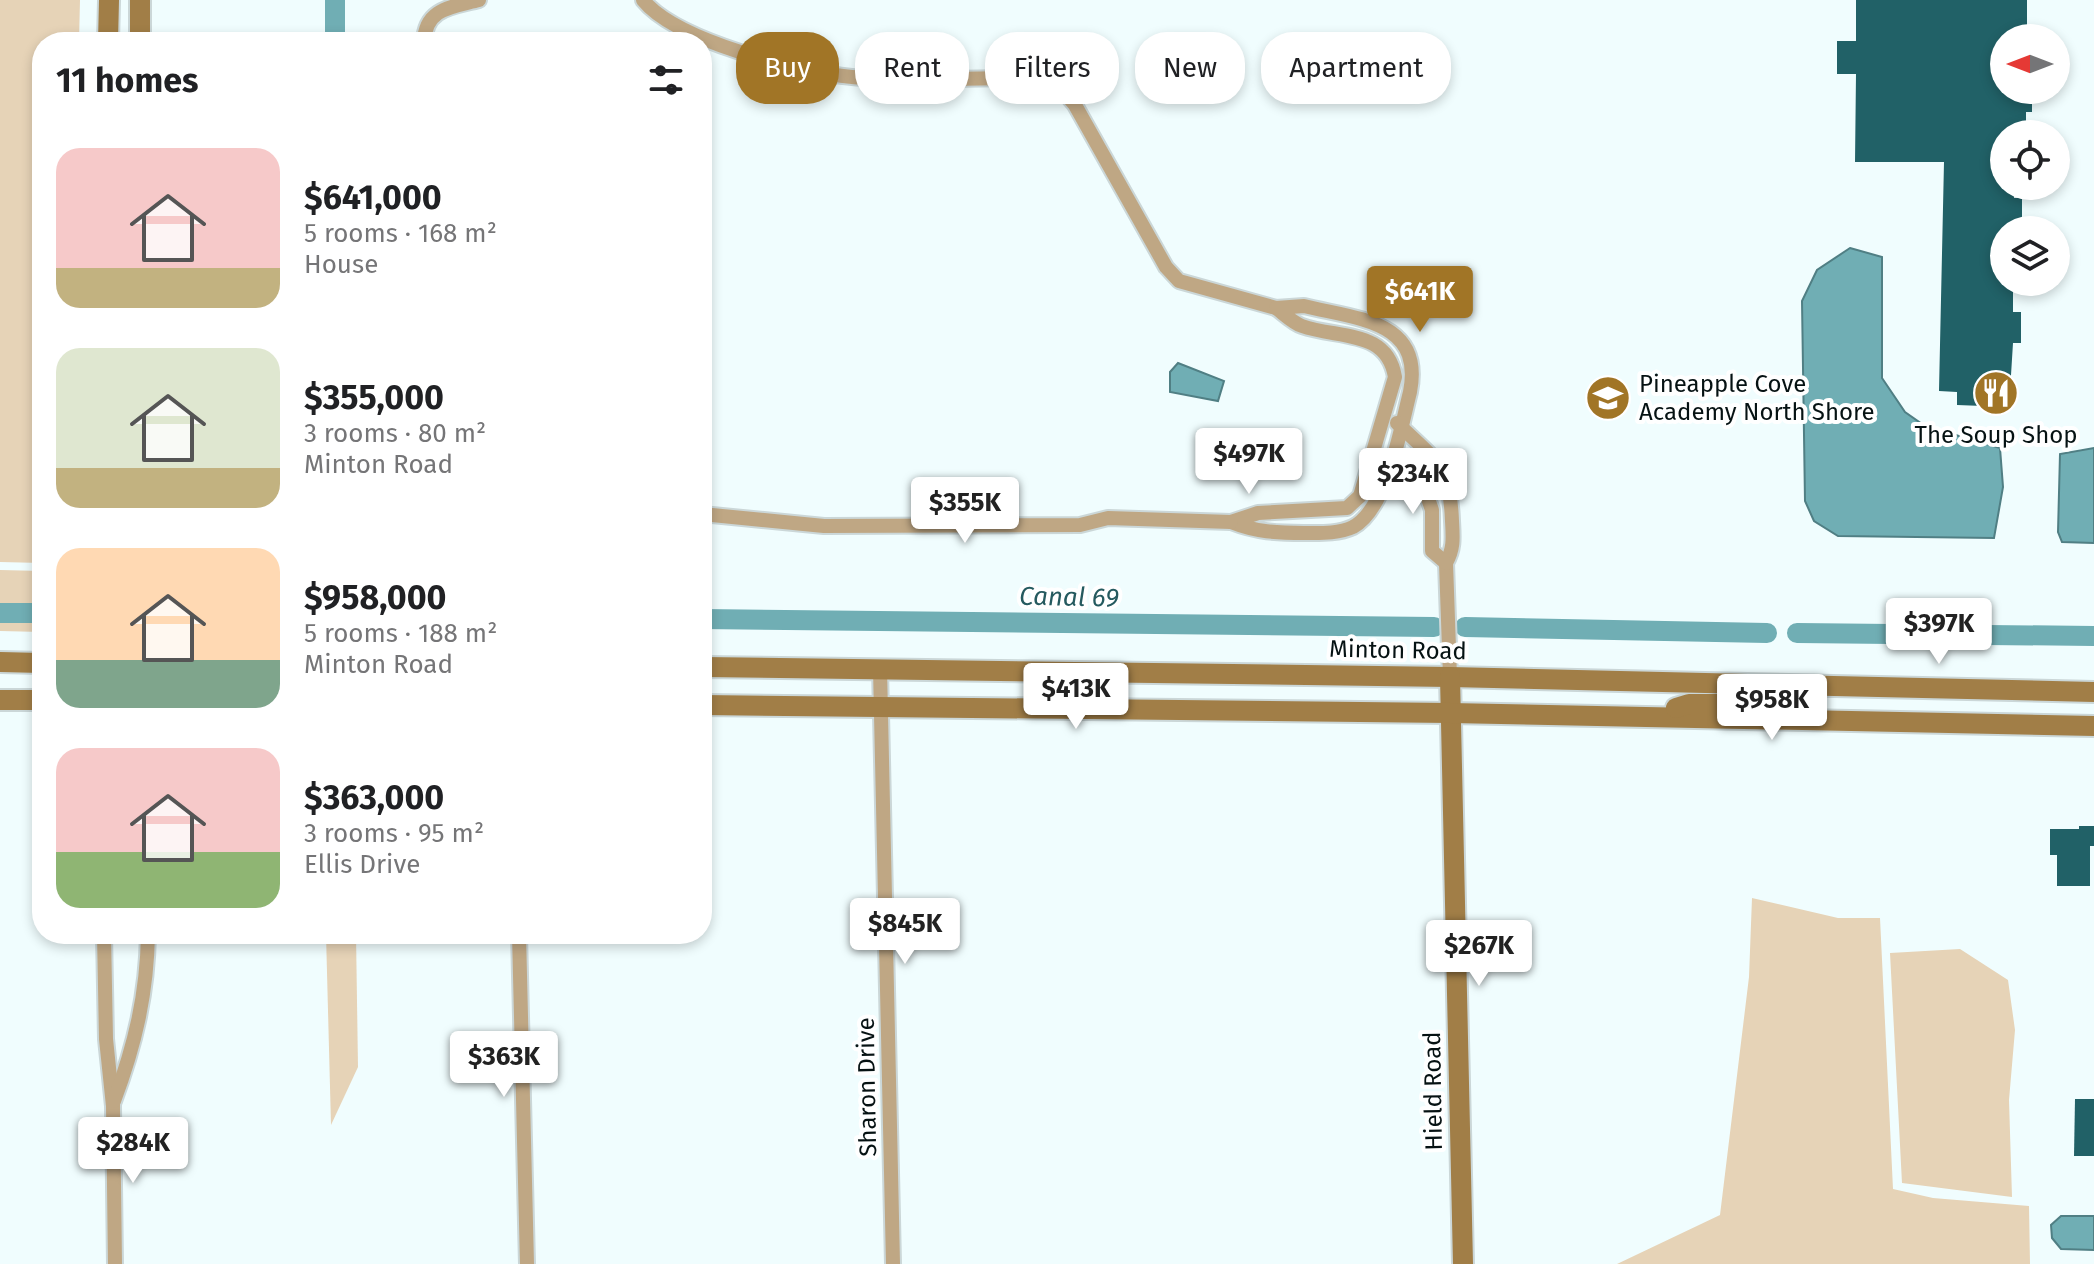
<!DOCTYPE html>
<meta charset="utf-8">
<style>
:root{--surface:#fff;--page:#f2f2f2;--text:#202124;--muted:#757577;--accent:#a17526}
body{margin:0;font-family:"Fira Sans",sans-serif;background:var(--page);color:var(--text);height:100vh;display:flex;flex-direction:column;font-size:30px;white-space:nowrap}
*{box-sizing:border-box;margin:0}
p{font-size:26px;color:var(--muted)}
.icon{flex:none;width:44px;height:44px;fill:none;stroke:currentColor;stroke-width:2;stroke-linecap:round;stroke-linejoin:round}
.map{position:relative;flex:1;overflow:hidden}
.side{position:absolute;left:32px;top:32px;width:680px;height:912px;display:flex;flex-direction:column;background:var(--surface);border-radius:32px;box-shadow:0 4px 12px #0003}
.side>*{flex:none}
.guide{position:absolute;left:736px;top:32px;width:760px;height:72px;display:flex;gap:16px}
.needle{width:52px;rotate:270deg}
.buttons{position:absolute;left:1990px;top:24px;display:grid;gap:16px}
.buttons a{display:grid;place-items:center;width:80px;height:80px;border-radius:50%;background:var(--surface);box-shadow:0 4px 12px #0003;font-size:40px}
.price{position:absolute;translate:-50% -68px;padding:0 18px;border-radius:8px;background:#fff;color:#222;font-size:26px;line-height:52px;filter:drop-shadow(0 2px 4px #0008)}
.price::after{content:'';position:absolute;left:50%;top:48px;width:24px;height:18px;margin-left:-12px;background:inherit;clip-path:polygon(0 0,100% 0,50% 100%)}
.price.on{background:var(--accent);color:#fff}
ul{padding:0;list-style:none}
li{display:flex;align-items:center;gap:24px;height:200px;padding:0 24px}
li span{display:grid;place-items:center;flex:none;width:224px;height:160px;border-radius:24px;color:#555}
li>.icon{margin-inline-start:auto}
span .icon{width:96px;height:96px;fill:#fffc;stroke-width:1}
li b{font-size:34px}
h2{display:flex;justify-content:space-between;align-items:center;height:96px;padding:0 24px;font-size:34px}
.chip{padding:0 28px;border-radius:32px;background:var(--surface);box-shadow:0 4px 12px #0003;font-size:28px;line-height:72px}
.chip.on{background:var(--accent);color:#fff}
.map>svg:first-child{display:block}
.green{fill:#e6d3b7}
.water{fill:#70aeb4;stroke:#507f84;stroke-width:2}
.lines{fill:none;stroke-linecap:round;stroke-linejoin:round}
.canal{stroke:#70aeb4;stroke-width:20}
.building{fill:#216167}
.street-casing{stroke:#cbd7d8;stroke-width:18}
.secondary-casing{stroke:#cbd7d8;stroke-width:24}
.street{stroke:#bfa784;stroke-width:14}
.secondary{stroke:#a17e47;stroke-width:20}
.labels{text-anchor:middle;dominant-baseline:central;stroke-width:8;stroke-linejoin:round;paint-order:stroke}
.poi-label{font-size:24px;fill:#061213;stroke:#fff;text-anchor:start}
.street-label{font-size:24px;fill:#061213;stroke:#fff}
.water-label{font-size:26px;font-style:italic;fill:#255a5f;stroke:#fff}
</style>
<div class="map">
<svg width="2094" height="1264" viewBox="0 0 2094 1264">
<rect width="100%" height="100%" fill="#f0fdfe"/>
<!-- green -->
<g class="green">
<path d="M 0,0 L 80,0 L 79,42 L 42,42 L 42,563 L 0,562 Z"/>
<path d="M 0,570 L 42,571 L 42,632 L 0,631 Z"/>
<path d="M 1752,898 L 1838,918 L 1880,918 L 1893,1189 L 1933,1198 L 2029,1206 L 2030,1264 L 1617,1264 L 1720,1215 L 1749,977 Z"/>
<path d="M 326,934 L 356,934 L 358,1067 L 331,1125 Z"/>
<path d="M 1960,949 L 2008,980 L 2015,1030 L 2009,1100 L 2012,1197 L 1902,1183 L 1890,953 Z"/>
</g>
<!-- water -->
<g class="water">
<path d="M 1850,248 L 1882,257 L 1882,378 L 1905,412 L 1925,426 L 2000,448 L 2003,487 L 1994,538 L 1838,536 L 1814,521 L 1805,501 L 1802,301 L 1817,270 Z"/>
<path d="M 1178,363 L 1224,381 L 1218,401 L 1170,392 L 1170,372 Z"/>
<path d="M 2094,448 L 2094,543 L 2062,542 L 2058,532 L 2060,454 Z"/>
<path d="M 2061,1216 L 2094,1216 L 2094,1250 L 2061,1249 L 2052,1238 L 2051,1225 Z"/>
</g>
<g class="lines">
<!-- canal -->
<g class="canal">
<path d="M 335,42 L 335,0"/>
<path d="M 0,613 L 42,613"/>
<path d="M 702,619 L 1434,627"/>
<path d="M 1465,627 L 1767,633"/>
<path d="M 1797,633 L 2094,636"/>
</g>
</g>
<!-- building -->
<g class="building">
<path d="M 1856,0 L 2027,0 L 2027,38 L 2004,38 L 2004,90 L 2032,90 L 2032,112 L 2026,112 L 2026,134 L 2004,134 L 2004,186 L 2014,186 L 2014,198 L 2022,198 L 2022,230 L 2004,230 L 2004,282 L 2013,282 L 2013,312 L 2021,312 L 2021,343 L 2013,343 L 2009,407 L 1957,405 L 1957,392 L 1939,391 L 1944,162 L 1855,162 L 1856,74 L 1837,74 L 1837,41 L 1856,41 Z"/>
<path d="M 2079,826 L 2094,826 L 2094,846 L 2090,846 L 2090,886 L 2057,886 L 2057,855 L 2050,855 L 2050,829 L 2079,829 Z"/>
<path d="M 2075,1099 L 2094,1099 L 2094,1156 L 2074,1156 Z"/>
</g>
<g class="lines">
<!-- street casing -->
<g class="street-casing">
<g id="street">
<path d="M 643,0 C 676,41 799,72 852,77 C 910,83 971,77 1030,78 L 1057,84 L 1075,105 L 1166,267 L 1179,281 L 1276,308"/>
<path d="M 424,42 C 425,8 452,7 479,0"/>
<path d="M 1304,306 C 1356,319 1424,320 1410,392 C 1401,427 1387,509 1353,527 C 1338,534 1320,533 1304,533 C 1277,533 1256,532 1231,522 L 1258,513 L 1347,508 L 1360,496 L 1395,377 C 1387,329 1339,339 1302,326 C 1293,323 1284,314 1276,308 Z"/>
<path d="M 1397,423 C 1436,461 1450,464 1452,521 C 1453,538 1454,549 1446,563 L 1450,677"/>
<path d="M 1379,464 L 1423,484 L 1432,510 L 1432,551 L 1446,563"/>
<path d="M 702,514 L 824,526 L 1080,525 L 1108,518 L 1231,522"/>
<path d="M 880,668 L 893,1264"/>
<path d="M 104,934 L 106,1039 L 113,1106 L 115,1264"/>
<path d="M 519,934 L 527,1264"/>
<path d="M 114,1101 C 135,1045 147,994 148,934"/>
</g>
</g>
<!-- secondary casing -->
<g class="secondary-casing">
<g id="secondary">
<path d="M 108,42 L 109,0"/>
<path d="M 140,42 L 140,0"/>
<path d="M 0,662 L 42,663"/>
<path d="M 702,667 L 1450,677 L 2094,692"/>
<path d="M 1450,677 L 1463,1264"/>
<path d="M 0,700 L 42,700"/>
<path d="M 702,705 L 1450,713 L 2094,726"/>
<path d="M 1676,708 L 1689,704 L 1743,704 L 1779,686"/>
</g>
</g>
<!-- street -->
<use href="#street" class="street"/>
<!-- secondary -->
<use href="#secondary" class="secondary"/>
</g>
<!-- icons -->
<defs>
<g id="restaurant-disc" transform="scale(2.3)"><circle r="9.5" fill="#a17526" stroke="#fff"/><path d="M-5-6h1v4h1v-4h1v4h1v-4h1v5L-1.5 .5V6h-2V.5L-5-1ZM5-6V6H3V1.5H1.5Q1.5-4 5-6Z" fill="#fff"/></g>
<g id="school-disc" transform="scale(2.3)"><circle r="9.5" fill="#a17526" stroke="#fff"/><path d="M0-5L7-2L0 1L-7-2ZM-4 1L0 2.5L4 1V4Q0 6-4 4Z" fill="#fff"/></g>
</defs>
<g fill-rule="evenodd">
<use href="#restaurant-disc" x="1996" y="393"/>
<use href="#school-disc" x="1608" y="398"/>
</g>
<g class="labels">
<!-- poi labels -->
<g class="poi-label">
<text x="1639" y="384">Pineapple Cove<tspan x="1639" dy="28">Academy North Shore</tspan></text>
<text x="1996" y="435" text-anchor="middle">The Soup Shop</text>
</g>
<!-- street labels -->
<g class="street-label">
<text transform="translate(1398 650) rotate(1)">Minton Road</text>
<text transform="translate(867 1087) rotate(-91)">Sharon Drive</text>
<text transform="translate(1433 1091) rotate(-91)">Hield Road</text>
</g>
<!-- water labels -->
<g class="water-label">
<text transform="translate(1069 597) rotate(1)">Canal 69</text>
</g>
</g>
</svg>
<div class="buttons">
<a><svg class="needle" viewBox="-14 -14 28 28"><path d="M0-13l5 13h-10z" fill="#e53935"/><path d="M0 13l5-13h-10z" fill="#757577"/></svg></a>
<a><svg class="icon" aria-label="locate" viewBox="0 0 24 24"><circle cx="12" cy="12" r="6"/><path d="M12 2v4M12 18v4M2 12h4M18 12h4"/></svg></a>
<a><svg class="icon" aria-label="layers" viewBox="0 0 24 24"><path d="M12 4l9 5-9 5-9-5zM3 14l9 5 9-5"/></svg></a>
</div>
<b class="price on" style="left:1420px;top:334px">$641K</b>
<b class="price" style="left:1249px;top:496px">$497K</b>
<b class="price" style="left:1413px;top:516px">$234K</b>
<b class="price" style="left:965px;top:545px">$355K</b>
<b class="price" style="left:1939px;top:666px">$397K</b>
<b class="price" style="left:1076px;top:731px">$413K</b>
<b class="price" style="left:1772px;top:742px">$958K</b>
<b class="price" style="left:905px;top:966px">$845K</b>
<b class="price" style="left:1479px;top:988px">$267K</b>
<b class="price" style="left:504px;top:1099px">$363K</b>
<b class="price" style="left:133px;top:1185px">$284K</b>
<div class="guide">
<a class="chip on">Buy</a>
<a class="chip">Rent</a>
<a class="chip">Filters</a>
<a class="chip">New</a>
<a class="chip">Apartment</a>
</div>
<section class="side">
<h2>11 homes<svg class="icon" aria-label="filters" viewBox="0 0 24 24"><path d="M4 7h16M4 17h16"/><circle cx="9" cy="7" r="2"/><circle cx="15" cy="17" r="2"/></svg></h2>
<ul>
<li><span style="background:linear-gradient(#f6c9c9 75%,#c2b280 0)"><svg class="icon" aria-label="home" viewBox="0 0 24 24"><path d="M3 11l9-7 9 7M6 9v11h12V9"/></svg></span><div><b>$641,000</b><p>5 rooms · 168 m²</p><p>House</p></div></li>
<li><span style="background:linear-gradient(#dfe7d0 75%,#c2b280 0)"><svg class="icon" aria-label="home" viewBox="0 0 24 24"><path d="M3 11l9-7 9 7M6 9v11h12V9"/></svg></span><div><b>$355,000</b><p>3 rooms · 80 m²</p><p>Minton Road</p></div></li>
<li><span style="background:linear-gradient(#ffd9b3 70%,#7fa58c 0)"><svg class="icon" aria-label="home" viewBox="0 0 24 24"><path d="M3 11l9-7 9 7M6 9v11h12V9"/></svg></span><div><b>$958,000</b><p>5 rooms · 188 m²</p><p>Minton Road</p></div></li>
<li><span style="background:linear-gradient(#f6c9c9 65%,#8fb573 0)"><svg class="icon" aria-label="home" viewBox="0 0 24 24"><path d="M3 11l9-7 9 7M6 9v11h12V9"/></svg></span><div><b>$363,000</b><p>3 rooms · 95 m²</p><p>Ellis Drive</p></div></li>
</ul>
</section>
</div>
